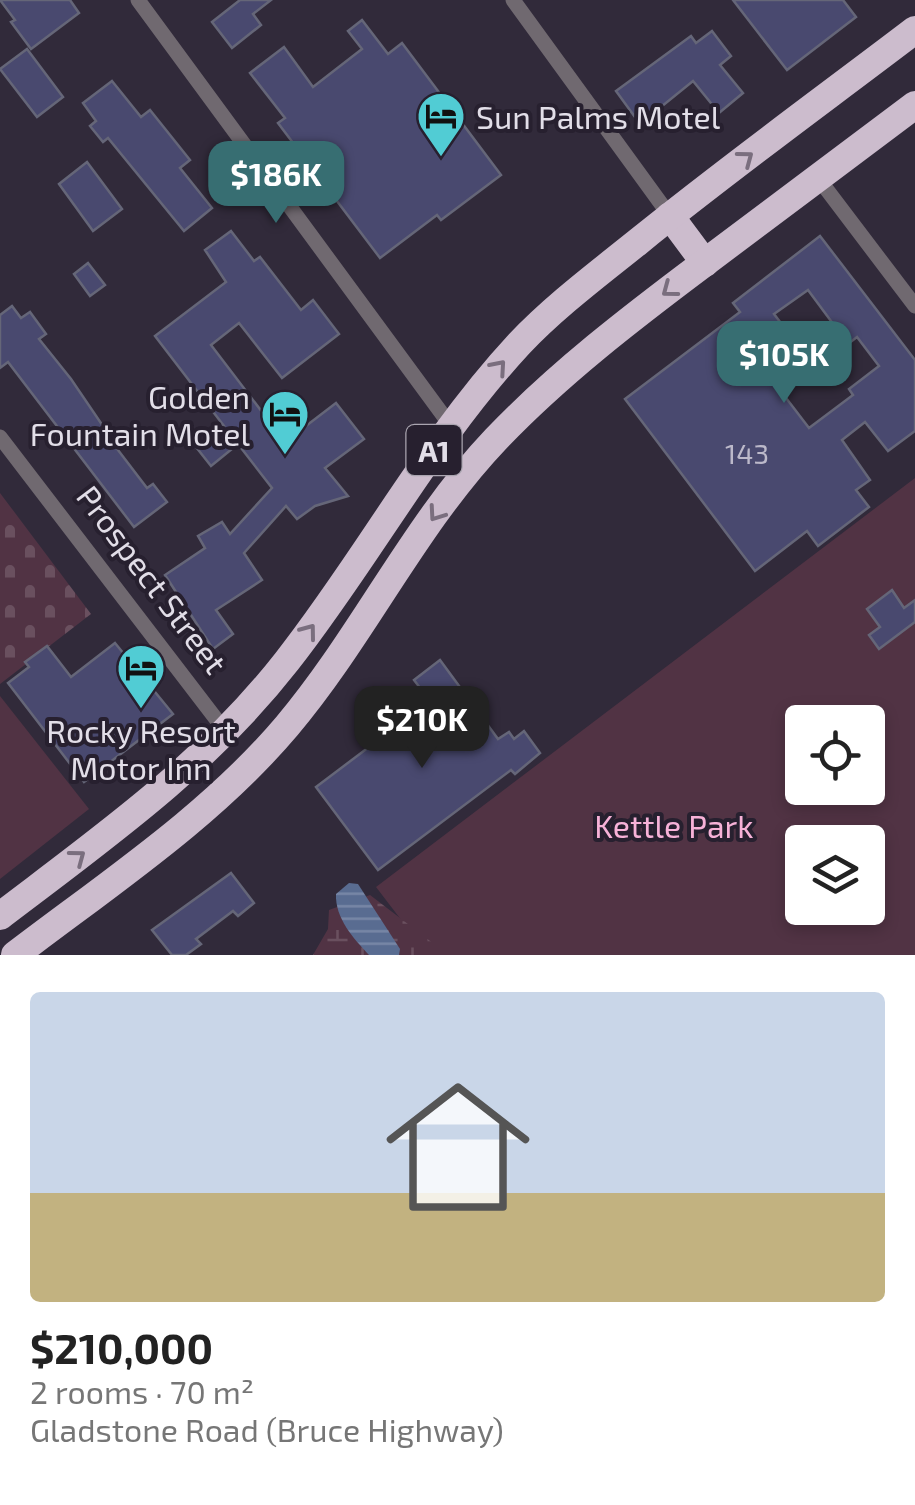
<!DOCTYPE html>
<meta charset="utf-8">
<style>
:root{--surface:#fff;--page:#f6f6f6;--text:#222;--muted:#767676;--accent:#376e72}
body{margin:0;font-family:"Exo 2",sans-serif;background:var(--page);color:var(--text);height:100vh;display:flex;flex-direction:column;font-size:38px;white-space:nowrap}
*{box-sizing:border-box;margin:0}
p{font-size:32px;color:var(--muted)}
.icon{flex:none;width:55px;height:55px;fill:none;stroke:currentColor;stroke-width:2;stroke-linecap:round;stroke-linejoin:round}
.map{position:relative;height:955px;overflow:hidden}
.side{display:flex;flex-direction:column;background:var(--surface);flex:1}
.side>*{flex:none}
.controls{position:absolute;left:785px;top:705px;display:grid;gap:20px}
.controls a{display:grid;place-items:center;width:100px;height:100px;border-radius:10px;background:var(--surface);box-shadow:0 5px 15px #0003;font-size:50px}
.price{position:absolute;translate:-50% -85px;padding:0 22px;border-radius:20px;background:var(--accent);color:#fff;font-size:32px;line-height:65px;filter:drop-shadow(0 2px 5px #0008)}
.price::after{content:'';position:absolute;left:50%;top:60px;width:30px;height:22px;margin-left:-15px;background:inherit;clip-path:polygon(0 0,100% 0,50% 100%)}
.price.active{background:#222;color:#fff}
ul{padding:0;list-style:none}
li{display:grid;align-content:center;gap:20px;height:530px;padding:0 30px}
li span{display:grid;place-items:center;height:310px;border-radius:10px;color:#555}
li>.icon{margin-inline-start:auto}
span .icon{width:180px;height:180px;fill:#fffc;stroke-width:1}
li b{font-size:42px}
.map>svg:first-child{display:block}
.green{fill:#513344;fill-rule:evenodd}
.wetland{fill:url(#wetland-marsh)}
.cemetery{fill:url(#cemetery-stones)}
.water{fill:url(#water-rules)}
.building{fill:#49496f;stroke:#656678;stroke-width:2.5;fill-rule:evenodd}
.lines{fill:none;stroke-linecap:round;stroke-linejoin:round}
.street{stroke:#706970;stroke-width:15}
.highway{stroke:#ccbccd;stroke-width:28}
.oneway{stroke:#7a6e7e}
.labels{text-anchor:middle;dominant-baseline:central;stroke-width:8;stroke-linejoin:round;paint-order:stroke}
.number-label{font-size:28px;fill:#bcb9ca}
.shield{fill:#27202f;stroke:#aaa5b0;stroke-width:2.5}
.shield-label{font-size:30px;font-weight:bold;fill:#e2dee8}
.poi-label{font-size:32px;fill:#e2dee8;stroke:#27202f;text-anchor:start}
.street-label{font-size:32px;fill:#e2dee8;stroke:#27202f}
.park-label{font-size:32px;fill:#f7b2d8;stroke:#27202f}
</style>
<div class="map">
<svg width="915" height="955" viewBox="0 0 915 955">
<defs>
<pattern id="wetland-marsh" width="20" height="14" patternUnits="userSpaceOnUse" patternTransform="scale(2.5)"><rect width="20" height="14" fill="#513344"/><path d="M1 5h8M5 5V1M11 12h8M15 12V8" fill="none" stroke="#6a505f"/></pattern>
<pattern id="cemetery-stones" width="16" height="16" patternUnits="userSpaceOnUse" patternTransform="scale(2.5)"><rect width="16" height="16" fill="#513344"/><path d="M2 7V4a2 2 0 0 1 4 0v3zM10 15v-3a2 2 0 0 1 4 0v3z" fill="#6a505f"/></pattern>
<pattern id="water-rules" width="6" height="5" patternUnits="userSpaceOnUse" patternTransform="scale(2.5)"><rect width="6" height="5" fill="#596c91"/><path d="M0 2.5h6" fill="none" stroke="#7887a6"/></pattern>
</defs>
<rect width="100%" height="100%" fill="#312a3a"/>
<!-- green -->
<g class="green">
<path d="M 915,478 L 915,955 L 428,955 L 376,887 ZM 802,722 L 868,722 L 868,788 L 802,788 ZM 802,842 L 868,842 L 868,908 L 802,908 Z"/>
<path d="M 0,696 L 89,809 L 0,879 Z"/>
</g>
<!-- wetland -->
<path class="wetland" d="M 370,895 L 434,944 L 442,955 L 313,955 L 328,929 L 329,910 Z"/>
<!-- cemetery -->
<path class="cemetery" d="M 0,493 L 91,614 L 0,684 Z"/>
<!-- water -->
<path class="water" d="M 349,883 L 358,884 L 400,949 L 399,955 L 369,955 C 353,938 335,918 336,894 Z"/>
<!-- building -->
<g class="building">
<path d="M 0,0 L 70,0 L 79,13 L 31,49 L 11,22 L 15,20 Z"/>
<path d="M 240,0 L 271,0 L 253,14 L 261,25 L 232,48 L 212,22 Z"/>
<path d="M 733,0 L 843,0 L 856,17 L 787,70 Z"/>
<path d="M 362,20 L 388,54 L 402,43 L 501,175 L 441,220 L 437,215 L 380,258 L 278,123 L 285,118 L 250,73 L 284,47 L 313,87 L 362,49 L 348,31 Z"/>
<path d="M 712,31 L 731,56 L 720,65 L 743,93 L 719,113 L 693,81 L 640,124 L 616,91 L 691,36 L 696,43 Z"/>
<path d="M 27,49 L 63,97 L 37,117 L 0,69 Z"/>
<path d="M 112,81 L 141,117 L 150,110 L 190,160 L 180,168 L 212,208 L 184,231 L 108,138 L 103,142 L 90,126 L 96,121 L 83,103 Z"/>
<path d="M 87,162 L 122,209 L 93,231 L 59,184 Z"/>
<path d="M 231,231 L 254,261 L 260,257 L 301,310 L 313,300 L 339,334 L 282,378 L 239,323 L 211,345 L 285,442 L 336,403 L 364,439 L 325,468 L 348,496 L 315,506 L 297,519 L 286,506 L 244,553 L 262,580 L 216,610 L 233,634 L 213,649 L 165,575 L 205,548 L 198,536 L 222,522 L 230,534 L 272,488 L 238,444 L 211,466 L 196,447 L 224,426 L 155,336 L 226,282 L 205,250 Z"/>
<path d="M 820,236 L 915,360 L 915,431 L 888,451 L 865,422 L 842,440 L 870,480 L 856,490 L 869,507 L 818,546 L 807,531 L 755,571 L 625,399 L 740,312 L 733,303 ZM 808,290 L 848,344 L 857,337 L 879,366 L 849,389 L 853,395 L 809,428 L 783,394 L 816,369 L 774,314 Z"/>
<path d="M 88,263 L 105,285 L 90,296 L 74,274 Z"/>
<path d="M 12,306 L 21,318 L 30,312 L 46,334 L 39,339 L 71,379 L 107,432 L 105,433 L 147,488 L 153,484 L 167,502 L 134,527 L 8,362 L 0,368 L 0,315 Z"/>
<path d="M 892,590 L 904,608 L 915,600 L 915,622 L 879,649 L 869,635 L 880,627 L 867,609 Z"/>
<path d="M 115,643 L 173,714 L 84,782 L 8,683 L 29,667 L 25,662 L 47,646 L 71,677 Z"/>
<path d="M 440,660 L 498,739 L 509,732 L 514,739 L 524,731 L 540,753 L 515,774 L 511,770 L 378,870 L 316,787 L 430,701 L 414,680 Z"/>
<path d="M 231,873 L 254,903 L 238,916 L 233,911 L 196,939 L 201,944 L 186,955 L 172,955 L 152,930 Z"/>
</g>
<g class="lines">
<!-- street -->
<g class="street">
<path d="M 138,0 L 451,426"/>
<path d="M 513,0 L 670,216"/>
<path d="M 818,178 L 915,306"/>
<path d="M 0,437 L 226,732"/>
</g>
<!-- highway -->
<g class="highway">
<path d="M 670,216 L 705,263"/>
<path d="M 0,916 C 105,836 205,766 287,661 C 368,558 429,441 519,344 C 555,306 598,274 639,241 C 729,168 823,100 915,30"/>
<path d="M 15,955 C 108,884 211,816 287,726 C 363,636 414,525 496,439 C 558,374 631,318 703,264 C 774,211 844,158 915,105"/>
</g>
</g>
<!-- one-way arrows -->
<defs><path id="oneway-chevron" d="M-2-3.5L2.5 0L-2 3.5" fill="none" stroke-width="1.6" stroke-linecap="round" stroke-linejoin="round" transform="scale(2.5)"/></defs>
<g class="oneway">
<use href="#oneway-chevron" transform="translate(746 158) rotate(-37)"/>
<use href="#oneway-chevron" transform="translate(669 290) rotate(143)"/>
<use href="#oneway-chevron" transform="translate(499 367) rotate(-49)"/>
<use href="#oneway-chevron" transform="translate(436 514) rotate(125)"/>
<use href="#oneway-chevron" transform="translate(309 631) rotate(-53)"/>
<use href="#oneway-chevron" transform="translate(78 857) rotate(-37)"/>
</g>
<!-- icons -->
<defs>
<g id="hotel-pin" transform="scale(2.5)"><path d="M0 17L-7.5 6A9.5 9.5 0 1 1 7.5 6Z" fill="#51ccd4" stroke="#27202f"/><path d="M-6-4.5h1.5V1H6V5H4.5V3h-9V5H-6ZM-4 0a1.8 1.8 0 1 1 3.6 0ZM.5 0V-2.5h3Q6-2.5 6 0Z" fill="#111"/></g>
</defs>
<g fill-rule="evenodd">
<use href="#hotel-pin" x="441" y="116"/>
<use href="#hotel-pin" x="285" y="414"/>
<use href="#hotel-pin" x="141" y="668"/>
</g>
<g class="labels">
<!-- number labels -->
<g class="number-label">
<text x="747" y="453">143</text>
</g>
<!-- shield labels -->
<rect class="shield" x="406.5" y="425" width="55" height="50" rx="8"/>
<g class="shield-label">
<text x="434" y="450">A1</text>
</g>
<!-- poi labels -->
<g class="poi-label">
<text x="476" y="116">Sun Palms Motel</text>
<text x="250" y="396" text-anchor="end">Golden<tspan x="250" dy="37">Fountain Motel</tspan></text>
<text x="141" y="730" text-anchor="middle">Rocky Resort<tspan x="141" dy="37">Motor Inn</tspan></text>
</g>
<!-- street labels -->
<g class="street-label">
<text transform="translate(153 579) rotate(53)">Prospect Street</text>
</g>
<!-- park labels -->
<g class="park-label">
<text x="674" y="825">Kettle Park</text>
</g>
</g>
</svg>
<div class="controls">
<a><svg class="icon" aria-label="locate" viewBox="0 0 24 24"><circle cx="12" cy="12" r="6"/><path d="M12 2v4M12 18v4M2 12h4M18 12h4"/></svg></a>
<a><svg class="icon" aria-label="layers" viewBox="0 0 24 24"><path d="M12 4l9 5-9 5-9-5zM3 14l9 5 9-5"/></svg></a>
</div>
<b class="price" style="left:276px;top:226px">$186K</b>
<b class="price" style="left:784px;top:406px">$105K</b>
<b class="price active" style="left:422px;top:771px">$210K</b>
</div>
<section class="side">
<ul>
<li><span style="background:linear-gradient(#c9d6e8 65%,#c2b280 0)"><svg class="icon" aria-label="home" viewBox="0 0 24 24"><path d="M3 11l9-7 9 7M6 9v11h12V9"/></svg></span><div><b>$210,000</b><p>2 rooms · 70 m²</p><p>Gladstone Road (Bruce Highway)</p></div></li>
</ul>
</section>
